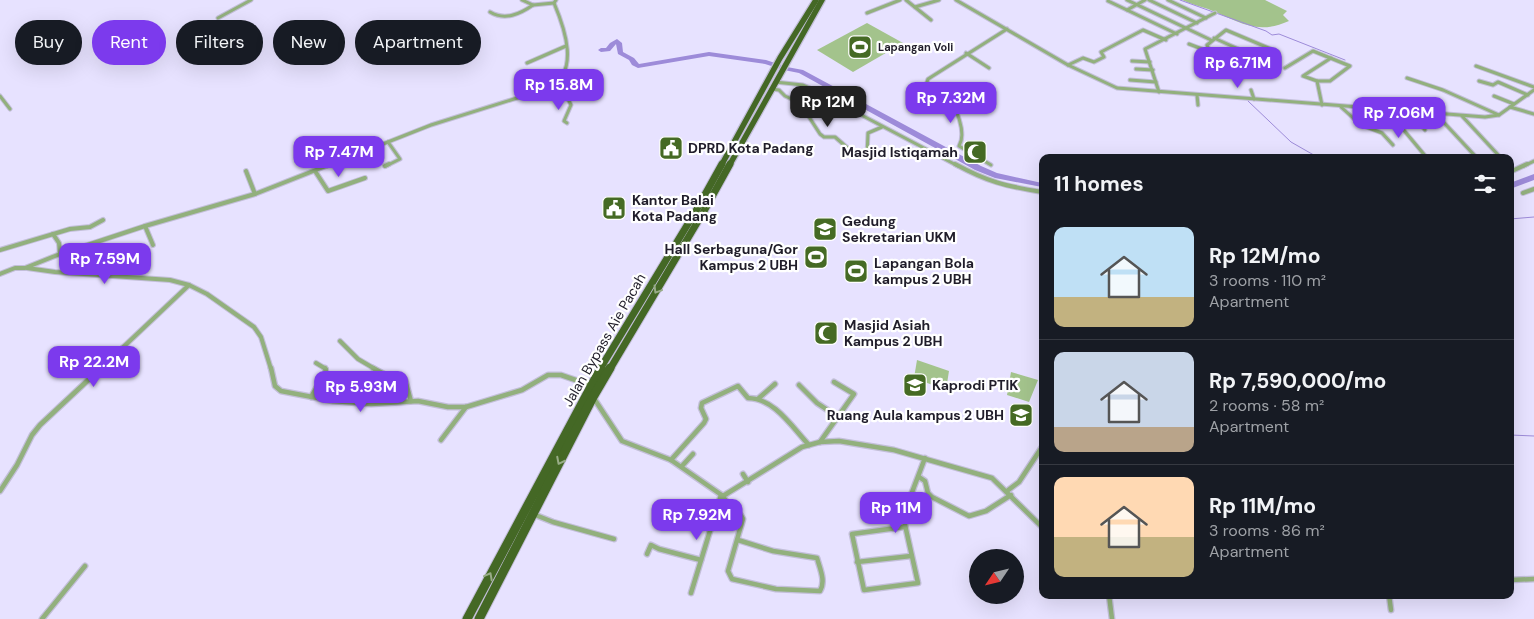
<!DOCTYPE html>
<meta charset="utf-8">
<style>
:root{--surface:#171b24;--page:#20242c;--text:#f1f3f6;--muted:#9ea1a6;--line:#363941;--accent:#7c3aed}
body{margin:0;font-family:"DM Sans",sans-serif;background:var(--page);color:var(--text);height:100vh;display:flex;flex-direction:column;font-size:19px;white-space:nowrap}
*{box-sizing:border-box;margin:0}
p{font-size:16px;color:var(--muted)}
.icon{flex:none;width:28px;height:28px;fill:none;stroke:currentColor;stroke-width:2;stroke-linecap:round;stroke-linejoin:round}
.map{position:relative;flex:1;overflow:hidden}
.details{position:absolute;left:1039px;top:154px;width:475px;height:445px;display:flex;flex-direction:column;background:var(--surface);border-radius:10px;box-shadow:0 5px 20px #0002}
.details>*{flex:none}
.top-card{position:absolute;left:15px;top:20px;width:475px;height:45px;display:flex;gap:10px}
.needle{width:32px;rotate:235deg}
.tools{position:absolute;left:969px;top:549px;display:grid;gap:10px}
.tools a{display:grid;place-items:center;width:55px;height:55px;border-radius:50%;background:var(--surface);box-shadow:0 5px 20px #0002;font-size:25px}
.price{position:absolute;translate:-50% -42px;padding:0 11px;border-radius:10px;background:var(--accent);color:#fff;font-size:16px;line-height:32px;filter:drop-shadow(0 1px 2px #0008)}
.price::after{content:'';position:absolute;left:50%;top:30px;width:15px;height:11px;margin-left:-8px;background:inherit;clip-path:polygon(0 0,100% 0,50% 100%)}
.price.current{background:#222;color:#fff}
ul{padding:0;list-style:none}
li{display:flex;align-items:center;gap:15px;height:125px;padding:0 15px}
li+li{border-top:1px solid var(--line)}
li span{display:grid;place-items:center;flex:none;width:140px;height:100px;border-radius:10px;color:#555}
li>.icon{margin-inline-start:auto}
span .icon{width:60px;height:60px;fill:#fffc;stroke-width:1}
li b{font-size:21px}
h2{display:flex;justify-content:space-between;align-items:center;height:60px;padding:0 15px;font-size:21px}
.tag{padding:0 18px;border-radius:22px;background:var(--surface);box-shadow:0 5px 20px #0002;font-size:18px;line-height:45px}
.tag.current{background:var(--accent);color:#fff}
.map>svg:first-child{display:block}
.green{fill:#a3c38c}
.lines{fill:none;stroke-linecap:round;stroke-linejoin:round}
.stream{stroke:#9d8bd9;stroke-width:1}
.river{fill:#9d8bd9;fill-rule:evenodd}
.street-far2-casing{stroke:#c3bfd9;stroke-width:5}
.street-far1-casing{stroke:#c3bfd9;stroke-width:6}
.street-casing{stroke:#c3bfd9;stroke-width:7}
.highway-far2-casing{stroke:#c3bfd9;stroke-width:8}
.highway-far1-casing{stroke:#c3bfd9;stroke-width:9}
.highway-casing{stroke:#c3bfd9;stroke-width:11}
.street-far2{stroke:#92b07d;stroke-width:3}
.street-far1{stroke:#92b07d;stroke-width:4}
.street{stroke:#92b07d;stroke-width:4.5}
.highway-far2{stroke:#446825;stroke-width:5.5}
.highway-far1{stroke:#446825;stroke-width:7}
.highway{stroke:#446825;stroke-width:9}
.oneway{stroke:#98ac87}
.labels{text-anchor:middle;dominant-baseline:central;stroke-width:4.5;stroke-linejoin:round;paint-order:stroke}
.far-poi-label{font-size:11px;font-weight:bold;fill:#201d2a;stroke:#fff;text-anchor:start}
.poi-label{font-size:14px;font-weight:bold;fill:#201d2a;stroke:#fff;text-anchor:start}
.street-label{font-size:14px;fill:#201d2a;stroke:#fff}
</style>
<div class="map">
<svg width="1534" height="619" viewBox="0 0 1534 619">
<rect width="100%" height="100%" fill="#e7e2ff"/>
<!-- green -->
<g class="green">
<path d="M 1182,0 L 1265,0 L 1287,11 L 1283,15 L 1289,21 C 1255,36 1239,21 1208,9 C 1199,6 1191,4 1182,0 Z"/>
<path d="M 867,23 L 903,43 L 853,72 L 817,50 Z"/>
<path d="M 917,360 L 949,371 L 946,390 L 914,378 Z"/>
<path d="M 1011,372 L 1038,380 L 1029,402 L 1007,395 Z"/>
</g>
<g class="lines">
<!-- stream -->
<g class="stream">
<path d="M 1180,0 L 1266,31 L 1272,35 L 1279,34 L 1345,60"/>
<path d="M 1248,101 L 1291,142 L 1319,158"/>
<path d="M 1510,219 L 1534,217"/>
<path d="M 1510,435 L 1534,436"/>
</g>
<!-- river -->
<g class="river">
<path d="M 617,39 L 622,43 L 623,52 L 634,58 L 639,64 L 709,52 L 766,60 L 787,67 L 803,70 L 981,166 L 997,173 L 1042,183 L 1042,187 L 995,178 L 975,170 L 799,73 L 784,70 L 765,64 L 709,56 L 638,68 L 632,65 L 629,60 L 618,54 L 616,44 L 610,51 L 601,52 L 598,50 L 601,48 L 606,48 L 610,43 Z"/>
<path d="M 1534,174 L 1534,180 L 1510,189 L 1510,183 Z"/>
</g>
<!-- street-far2 casing -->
<g class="street-far2-casing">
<g id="street-far2">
<path d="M 522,0 L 533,5 L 554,3"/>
<path d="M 906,0 L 931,20"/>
<path d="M 956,0 L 1068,65 L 1117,88 L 1485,117 L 1499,115 L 1534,90"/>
<path d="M 1127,0 L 1211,40"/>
<path d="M 1145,0 L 1127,10 L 1177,34"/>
<path d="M 1149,0 L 1197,23"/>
<path d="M 1168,0 L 1206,18"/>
<path d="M 1108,1 L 1127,10"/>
<path d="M 915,7 L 939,0"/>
<path d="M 490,12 C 505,21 520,14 533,5"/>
<path d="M 867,13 L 900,0"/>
<path d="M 218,18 L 251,0"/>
<path d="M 1214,38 L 1265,61"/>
<path d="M 1189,44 L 1210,52"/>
<path d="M 1210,52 L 1207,45 L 1226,30 L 1278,52"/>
<path d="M 966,53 L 989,68"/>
<path d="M 1132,61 L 1150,62"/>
<path d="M 527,63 L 566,46"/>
<path d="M 1068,65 L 1083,58 L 1094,62 L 1104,57 L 1101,52 L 1143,30 L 1166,40"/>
<path d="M 1476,66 L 1534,87"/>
<path d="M 1285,68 L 1313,51 L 1350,66 L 1330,81 L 1317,81"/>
<path d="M 1136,69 L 1153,70"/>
<path d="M 1407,78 L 1443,90 L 1499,115"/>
<path d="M 1130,80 L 1156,82"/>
<path d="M 1479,81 L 1493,85 L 1498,82 L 1528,95"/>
<path d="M 775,82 L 803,85 L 812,89 L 958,166"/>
<path d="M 556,83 L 566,95 L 571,105 L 564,121 L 567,123"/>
<path d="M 771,89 L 779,90 L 785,96 L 800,103 L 820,134 L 824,137 L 835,137 L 858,157 L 867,155 L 868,133 L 882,127"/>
<path d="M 1251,90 L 1254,99"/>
<path d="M 1159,92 L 1145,49 L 1215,13"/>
<path d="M 1197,95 L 1198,105"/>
<path d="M 0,96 L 10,109"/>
<path d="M 1494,96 L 1514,104"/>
<path d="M 1322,105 L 1317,81 L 1303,76 L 1331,58"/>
<path d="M 1341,107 L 1361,125 L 1382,133 L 1393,145"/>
<path d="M 1510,107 L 1534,114"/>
<path d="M 1387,110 L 1427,158"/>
<path d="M 1410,111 L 1425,130"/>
<path d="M 1435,113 L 1477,158"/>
<path d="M 1462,116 L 1501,158"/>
<path d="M 304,154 L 319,149 L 330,165"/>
<path d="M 991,165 L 959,146 C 967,133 956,105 946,95 C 940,89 932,90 927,82 L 928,79 L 1007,29"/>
<path d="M 327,166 L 431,125 L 549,88 C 580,72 565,29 554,3 L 556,0"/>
<path d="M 386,166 L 400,159 L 388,142"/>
<path d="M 1524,166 L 1534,161"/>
</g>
</g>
<!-- street-far1 casing -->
<g class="street-far1-casing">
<g id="street-far1">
<path d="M 955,164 C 988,182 1005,186 1042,192"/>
<path d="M 385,166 L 389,164"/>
<path d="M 246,171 L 255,194"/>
<path d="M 315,171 L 328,191 L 365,178"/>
<path d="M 1510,172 L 1527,164"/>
<path d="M 1523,193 L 1534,189"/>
<path d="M 145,226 L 153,245"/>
<path d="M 53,234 L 59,243 L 60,254"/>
<path d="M 0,250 L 70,229 L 90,227 L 103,220"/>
<path d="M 27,268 L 55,272 L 170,280 L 189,285 L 207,294 L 254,327 L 261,337 L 271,369"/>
<path d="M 0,274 L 15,268 L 25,268 L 60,254 L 145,226 L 255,194 L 331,164"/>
<path d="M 340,341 L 358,359 L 375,369"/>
<path d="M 316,363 L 326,369"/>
<path d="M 100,369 L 189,285"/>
</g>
</g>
<!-- street casing -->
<g class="street-casing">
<g id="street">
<path d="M 271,368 L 275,386 L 281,391 L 333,401 L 371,404 L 418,401 L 448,407 L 466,407 L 522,390 L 548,375 L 561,375 L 590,385"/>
<path d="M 373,368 L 384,374 L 405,380 L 411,401"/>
<path d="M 799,385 L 817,403 L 838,417"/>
<path d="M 311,397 L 326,372 L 325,368"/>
<path d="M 593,397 L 622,441 L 671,460 L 723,496 L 802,447 L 820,442 L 839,441 L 894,450 L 992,478 L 1042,527"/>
<path d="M 759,398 L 775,384"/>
<path d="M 441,440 L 466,407"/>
<path d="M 820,442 L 854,394 L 834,382"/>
<path d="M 671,460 L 704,423 L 706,419 L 701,408 L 702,403 L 738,386 L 748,398 C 774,398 792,427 809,445"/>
<path d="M 682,466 L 693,454"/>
<path d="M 743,474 L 748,482"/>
<path d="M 919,477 L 925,481 L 928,493 L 932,497 L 969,516 L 986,511 L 1011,495"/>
<path d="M 0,491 L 17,465 L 32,435 L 40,425 L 101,368"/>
<path d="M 1007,491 L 1019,482 L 1042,447"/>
<path d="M 723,496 C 726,505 738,508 743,519 L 728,571 L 732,579 L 776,589 L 820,591 C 826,581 820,569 817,558 L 773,551 L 738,540"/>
<path d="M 533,514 L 553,522 L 614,539"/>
<path d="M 904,527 L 852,534 L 864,590 L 918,583 L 903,516 L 925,458"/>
<path d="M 647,554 L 651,545 L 659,549 L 701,560"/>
<path d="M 857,562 L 911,556"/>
<path d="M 1510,580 L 1534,579"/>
<path d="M 691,593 L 721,495"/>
<path d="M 1109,595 L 1112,619"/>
<path d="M 1389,595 L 1391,610"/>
<path d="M 42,619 L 85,566"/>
</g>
</g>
<!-- highway-far2 casing -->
<g class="highway-far2-casing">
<g id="highway-far2">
<path d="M 721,166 L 780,58 L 816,0"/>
<path d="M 729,166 L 822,0"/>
</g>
</g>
<!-- highway-far1 casing -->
<g class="highway-far1-casing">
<g id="highway-far1">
<path d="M 600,369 L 697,209 L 722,164"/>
<path d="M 610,369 L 704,211 L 730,164"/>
</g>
</g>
<!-- highway casing -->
<g class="highway-casing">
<g id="highway">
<path d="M 467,619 L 601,368"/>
<path d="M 479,619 L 593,397 L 610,368"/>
</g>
</g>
<!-- street-far2 -->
<use href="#street-far2" class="street-far2"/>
<!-- street-far1 -->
<use href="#street-far1" class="street-far1"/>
<!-- street -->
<use href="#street" class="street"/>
<!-- highway-far2 -->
<use href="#highway-far2" class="highway-far2"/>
<!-- highway-far1 -->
<use href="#highway-far1" class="highway-far1"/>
<!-- highway -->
<use href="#highway" class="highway"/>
</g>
<!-- one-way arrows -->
<defs><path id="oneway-chevron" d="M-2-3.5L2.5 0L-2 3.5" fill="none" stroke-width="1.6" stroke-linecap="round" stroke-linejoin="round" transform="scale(1.25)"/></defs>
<g class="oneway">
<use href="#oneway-chevron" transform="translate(657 290) rotate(121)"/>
<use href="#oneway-chevron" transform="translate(560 461) rotate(117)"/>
<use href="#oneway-chevron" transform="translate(489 576) rotate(-62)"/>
</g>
<!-- icons -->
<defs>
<g id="stadium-square" transform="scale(1.25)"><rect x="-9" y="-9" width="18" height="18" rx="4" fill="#456a24" stroke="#fff"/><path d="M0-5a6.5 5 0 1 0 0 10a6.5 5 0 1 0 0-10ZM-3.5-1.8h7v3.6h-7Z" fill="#fff"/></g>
<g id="civic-square" transform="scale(1.25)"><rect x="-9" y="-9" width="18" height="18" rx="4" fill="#456a24" stroke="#fff"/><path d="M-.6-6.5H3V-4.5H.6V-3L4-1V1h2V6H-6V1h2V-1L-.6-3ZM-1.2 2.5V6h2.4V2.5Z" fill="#fff"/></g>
<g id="mosque-square" transform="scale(1.25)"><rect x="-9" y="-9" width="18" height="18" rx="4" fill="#456a24" stroke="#fff"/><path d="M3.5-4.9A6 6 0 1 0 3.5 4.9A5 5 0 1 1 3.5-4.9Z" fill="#fff"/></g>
<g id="university-square" transform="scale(1.25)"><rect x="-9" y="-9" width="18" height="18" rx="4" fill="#456a24" stroke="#fff"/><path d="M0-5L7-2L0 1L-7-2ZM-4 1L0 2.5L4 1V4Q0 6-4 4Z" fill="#fff"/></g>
</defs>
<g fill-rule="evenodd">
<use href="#stadium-square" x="860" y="47"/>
<use href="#civic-square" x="671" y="148"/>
<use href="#mosque-square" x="975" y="152"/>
<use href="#civic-square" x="614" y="208"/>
<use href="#university-square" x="825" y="229"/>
<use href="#stadium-square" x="816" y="257"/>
<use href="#stadium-square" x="856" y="271"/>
<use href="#mosque-square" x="826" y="333"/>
<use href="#university-square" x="915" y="385"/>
<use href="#university-square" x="1021" y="415"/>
</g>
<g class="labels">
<!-- far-poi labels -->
<g class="far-poi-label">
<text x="878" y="47">Lapangan Voli</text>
</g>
<!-- poi labels -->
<g class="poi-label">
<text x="688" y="148">DPRD Kota Padang</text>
<text x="958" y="152" text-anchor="end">Masjid Istiqamah</text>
<text x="632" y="200">Kantor Balai<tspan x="632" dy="16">Kota Padang</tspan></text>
<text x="842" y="221">Gedung<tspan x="842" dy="16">Sekretarian UKM</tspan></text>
<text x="798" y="249" text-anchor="end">Hall Serbaguna/Gor<tspan x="798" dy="16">Kampus 2 UBH</tspan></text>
<text x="874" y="263">Lapangan Bola<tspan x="874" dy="16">kampus 2 UBH</tspan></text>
<text x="844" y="325">Masjid Asiah<tspan x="844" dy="16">Kampus 2 UBH</tspan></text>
<text x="932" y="385">Kaprodi PTIK</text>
<text x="1004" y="415" text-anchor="end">Ruang Aula kampus 2 UBH</text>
</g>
<!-- street labels -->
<g class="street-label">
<text transform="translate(604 340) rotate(-60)">Jalan Bypass Aie Pacah</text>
</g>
</g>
</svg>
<div class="tools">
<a><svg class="needle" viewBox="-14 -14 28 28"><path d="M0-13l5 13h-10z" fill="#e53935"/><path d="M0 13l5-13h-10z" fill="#9ea1a6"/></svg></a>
</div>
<b class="price" style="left:1238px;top:89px">Rp 6.71M</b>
<b class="price" style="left:559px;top:111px">Rp 15.8M</b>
<b class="price" style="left:951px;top:124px">Rp 7.32M</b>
<b class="price current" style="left:828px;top:128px">Rp 12M</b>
<b class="price" style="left:1399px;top:139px">Rp 7.06M</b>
<b class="price" style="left:339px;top:178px">Rp 7.47M</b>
<b class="price" style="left:105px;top:285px">Rp 7.59M</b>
<b class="price" style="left:94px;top:388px">Rp 22.2M</b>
<b class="price" style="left:361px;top:413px">Rp 5.93M</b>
<b class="price" style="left:896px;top:534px">Rp 11M</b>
<b class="price" style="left:697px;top:541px">Rp 7.92M</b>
<div class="top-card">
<a class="tag">Buy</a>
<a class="tag current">Rent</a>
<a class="tag">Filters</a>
<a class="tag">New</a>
<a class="tag">Apartment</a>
</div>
<section class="details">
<h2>11 homes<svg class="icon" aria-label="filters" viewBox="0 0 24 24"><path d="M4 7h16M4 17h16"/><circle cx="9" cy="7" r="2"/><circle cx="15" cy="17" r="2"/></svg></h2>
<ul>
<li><span style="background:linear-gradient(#bfe0f5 70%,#c2b280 0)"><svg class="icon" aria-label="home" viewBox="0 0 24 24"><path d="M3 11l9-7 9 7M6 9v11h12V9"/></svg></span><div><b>Rp 12M/mo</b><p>3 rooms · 110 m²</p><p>Apartment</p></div></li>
<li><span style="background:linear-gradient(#c9d6e8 75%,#b9a48a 0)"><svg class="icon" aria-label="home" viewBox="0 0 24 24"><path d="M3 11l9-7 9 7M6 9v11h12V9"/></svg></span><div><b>Rp 7,590,000/mo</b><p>2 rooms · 58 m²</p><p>Apartment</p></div></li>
<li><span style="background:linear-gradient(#ffd9b3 60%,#c2b280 0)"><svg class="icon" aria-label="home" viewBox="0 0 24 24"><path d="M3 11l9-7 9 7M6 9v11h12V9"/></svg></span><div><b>Rp 11M/mo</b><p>3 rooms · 86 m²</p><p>Apartment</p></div></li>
</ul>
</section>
</div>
